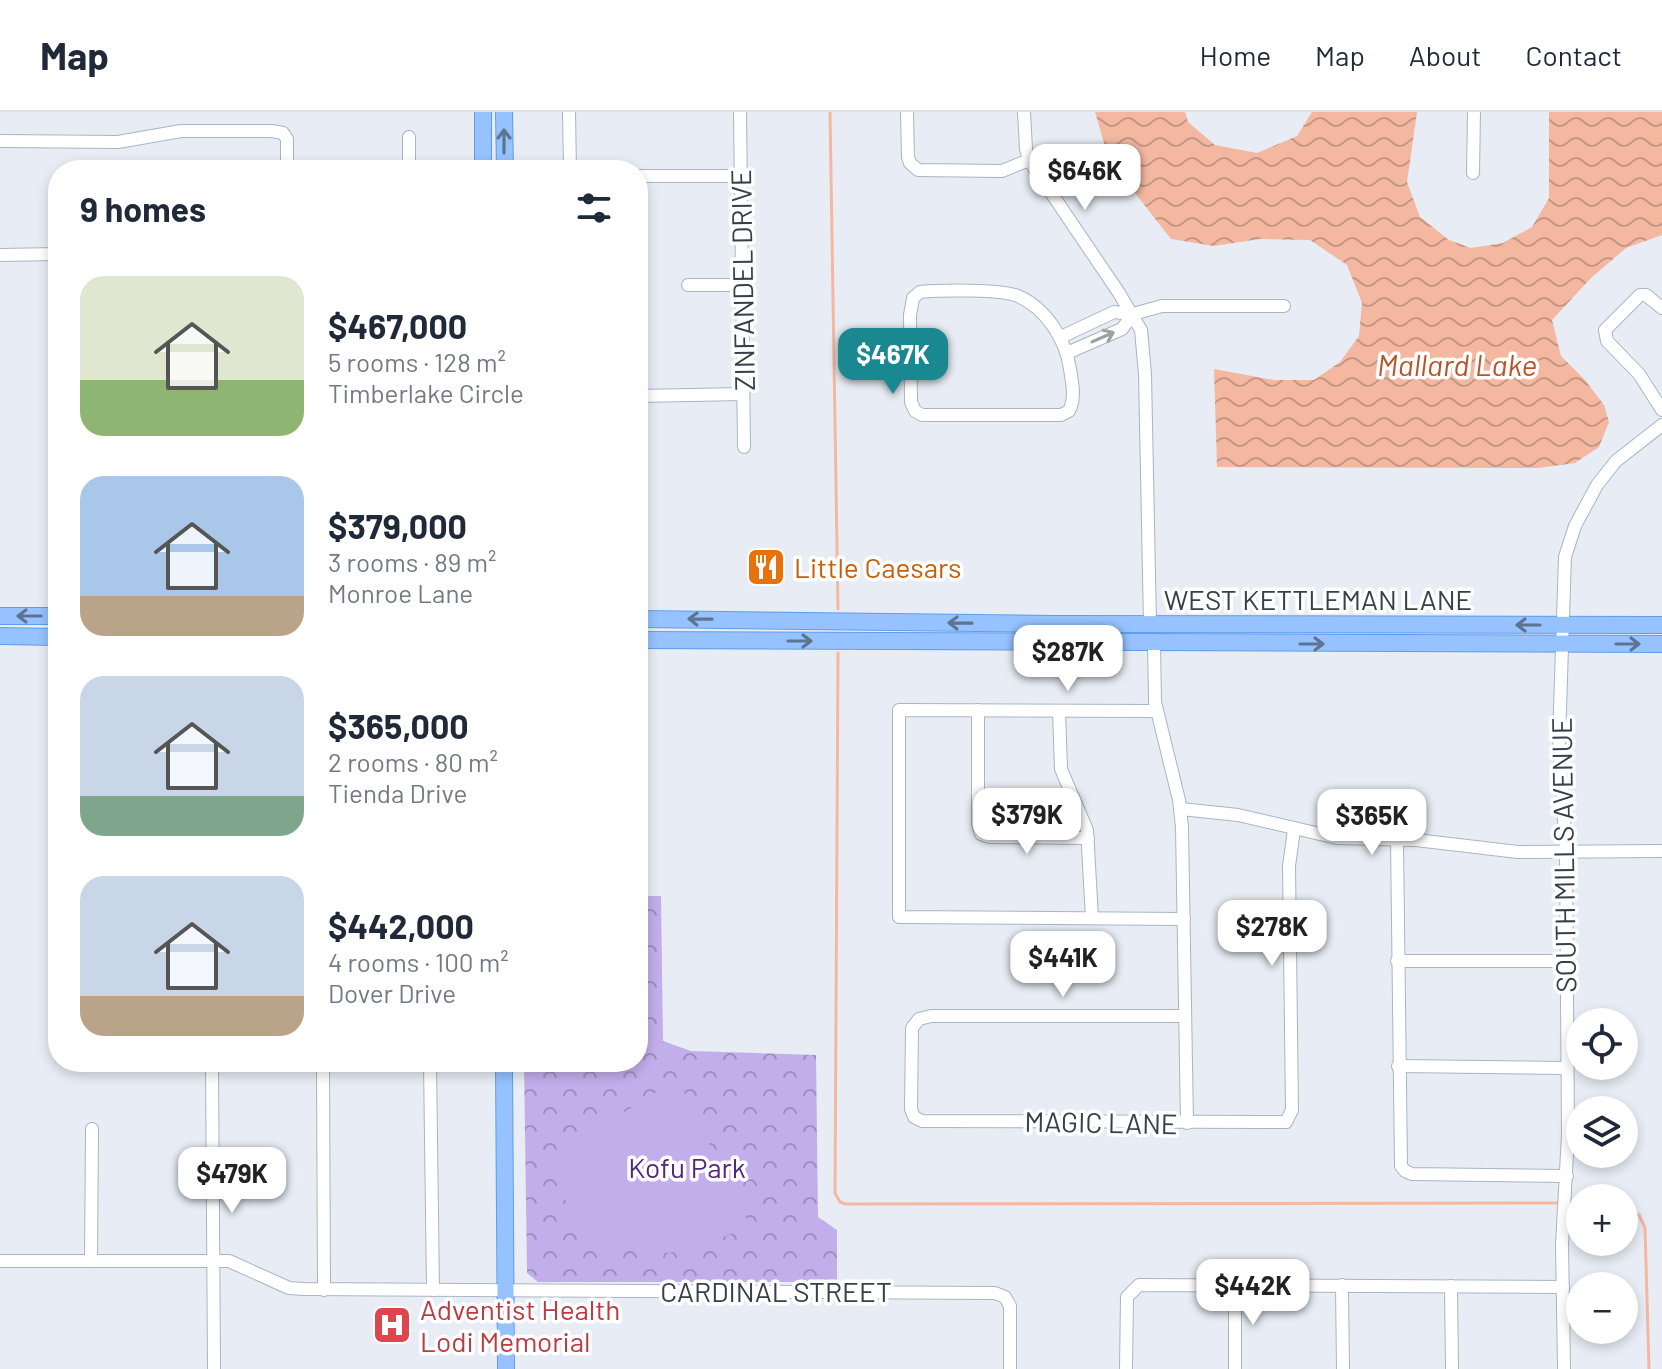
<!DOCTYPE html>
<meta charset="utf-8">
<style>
:root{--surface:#fff;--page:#f6f6f7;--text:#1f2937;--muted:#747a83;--line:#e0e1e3;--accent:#1a8891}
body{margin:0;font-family:Barlow,sans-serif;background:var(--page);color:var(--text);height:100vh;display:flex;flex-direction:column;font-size:30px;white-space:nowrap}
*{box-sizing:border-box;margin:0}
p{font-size:26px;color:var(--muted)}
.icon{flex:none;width:44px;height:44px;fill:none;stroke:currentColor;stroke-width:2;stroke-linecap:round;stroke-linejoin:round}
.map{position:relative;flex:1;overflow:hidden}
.sheet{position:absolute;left:48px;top:48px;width:600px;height:912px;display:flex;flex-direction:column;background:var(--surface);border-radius:32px;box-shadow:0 4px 12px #0003}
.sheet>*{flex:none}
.tools{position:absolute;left:1566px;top:896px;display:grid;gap:16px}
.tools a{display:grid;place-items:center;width:72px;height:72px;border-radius:50%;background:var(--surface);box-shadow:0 4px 12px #0003;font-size:40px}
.price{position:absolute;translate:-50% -68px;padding:0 18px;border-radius:16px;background:#fff;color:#222;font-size:26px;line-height:52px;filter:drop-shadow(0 2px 4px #0008)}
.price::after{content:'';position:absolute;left:50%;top:48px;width:24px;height:18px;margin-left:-12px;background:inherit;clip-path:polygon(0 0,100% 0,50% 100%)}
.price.active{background:var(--accent);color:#fff}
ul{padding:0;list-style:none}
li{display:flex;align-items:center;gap:24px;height:200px;padding:0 32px}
li span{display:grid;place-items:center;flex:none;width:224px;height:160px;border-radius:24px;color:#555}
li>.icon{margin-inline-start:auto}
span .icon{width:96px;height:96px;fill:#fffc;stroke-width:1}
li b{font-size:34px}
h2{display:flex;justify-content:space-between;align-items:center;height:96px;padding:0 32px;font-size:34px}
header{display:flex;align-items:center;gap:48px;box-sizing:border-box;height:112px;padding:0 40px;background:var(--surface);border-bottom:2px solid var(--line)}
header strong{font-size:38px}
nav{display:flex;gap:44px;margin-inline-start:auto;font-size:28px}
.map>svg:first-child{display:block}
.park{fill:url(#park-crowns)}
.pitch{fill:#c2aeeb}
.water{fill:url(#water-waves)}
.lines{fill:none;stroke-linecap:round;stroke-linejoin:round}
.stream{stroke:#f4b8a1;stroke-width:3}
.minor-casing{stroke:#aab5c1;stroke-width:14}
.major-casing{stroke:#609cea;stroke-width:18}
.minor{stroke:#fff;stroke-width:12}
.major{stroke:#96c2ff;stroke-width:16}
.oneway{stroke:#5c7491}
.oneway2{stroke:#9aa0a4}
.labels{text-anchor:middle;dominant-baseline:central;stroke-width:7;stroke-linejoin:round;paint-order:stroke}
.street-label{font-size:28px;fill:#364048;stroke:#fff}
.food-label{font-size:28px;fill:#c56008;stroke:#fff;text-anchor:start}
.park-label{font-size:28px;fill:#51267e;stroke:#fff}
.health-label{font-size:28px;fill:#be3a42;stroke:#fff;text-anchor:start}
.water-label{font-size:30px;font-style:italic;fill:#ba5329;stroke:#fff}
</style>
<header>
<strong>Map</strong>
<nav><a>Home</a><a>Map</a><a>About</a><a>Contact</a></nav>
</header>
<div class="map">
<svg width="1662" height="1257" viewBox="0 0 1662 1257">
<defs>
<pattern id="park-crowns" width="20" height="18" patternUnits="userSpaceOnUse" patternTransform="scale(2)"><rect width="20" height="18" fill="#c2aeeb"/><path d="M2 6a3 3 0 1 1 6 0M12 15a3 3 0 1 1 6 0" fill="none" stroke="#9e8fc0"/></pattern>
<pattern id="water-waves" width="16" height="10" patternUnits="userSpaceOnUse" patternTransform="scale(2)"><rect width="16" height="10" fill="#f4b8a1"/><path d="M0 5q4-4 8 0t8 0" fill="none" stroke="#c69785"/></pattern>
</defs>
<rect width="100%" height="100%" fill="#e8edf5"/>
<!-- park -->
<path class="park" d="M 638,784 L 661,784 L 663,929 L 691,939 L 816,943 L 818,1105 L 837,1118 L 837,1170 L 538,1170 L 527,1161 L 524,950 L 638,950 Z"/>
<!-- pitch -->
<path class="pitch" d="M 670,972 L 684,980 L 750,1114 L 690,1139 L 651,1142 L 609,1135 L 569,1098 L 559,1068 L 562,1038 Z"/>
<!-- water -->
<path class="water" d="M 1095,0 L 1185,0 L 1188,10 L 1215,33 L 1257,41 L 1297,24 L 1312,0 L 1417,0 L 1407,70 L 1420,105 L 1449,128 L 1471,136 L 1503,131 L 1532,115 L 1549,86 L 1549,0 L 1662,0 L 1662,123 L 1626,136 L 1591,166 L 1552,208 L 1561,244 L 1585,268 L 1604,293 L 1609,310 L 1599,335 L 1575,351 L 1538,356 L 1217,355 L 1214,257 L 1274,268 L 1314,268 L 1340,250 L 1359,224 L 1362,191 L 1347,153 L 1310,128 L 1260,127 L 1214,134 L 1171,127 L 1109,48 Z"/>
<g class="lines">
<!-- stream -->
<g class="stream">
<path d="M 830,0 L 838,497"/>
<path d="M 838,541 L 835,1081 L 840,1090 L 846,1092 L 1560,1091"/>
<path d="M 1568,1091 L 1580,1091"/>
<path d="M 1624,1094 L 1639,1103 L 1645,1116 L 1649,1257"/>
</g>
<!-- minor casing -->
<g class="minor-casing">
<g id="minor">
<path d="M 569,0 L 570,58"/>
<path d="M 740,0 L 744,335"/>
<path d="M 907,0 L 908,45 L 910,51 L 918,58 L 1002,59 L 1029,48"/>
<path d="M 1024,0 L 1026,37 L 1029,48 L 1119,181 L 1141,218 L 1145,262 L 1150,512"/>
<path d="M 409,25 L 409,58"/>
<path d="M 0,29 L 118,30 L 181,19 L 272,19 L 283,21 L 287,27 L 287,58"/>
<path d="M 1473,61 L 1474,0"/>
<path d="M 638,64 L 741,64"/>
<path d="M 0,143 L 58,142"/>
<path d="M 688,173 L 742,173"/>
<path d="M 920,180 C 940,178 1001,177 1018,184 C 1046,196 1066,228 1070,257 C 1072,271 1076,286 1069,299 L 1061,303 L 922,303 L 915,299 L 911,290 L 910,203 L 913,186 Z"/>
<path d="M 1662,196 L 1646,183 L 1640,183 L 1605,218 L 1607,229 L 1639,262 L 1662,298"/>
<path d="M 1061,225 L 1114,200 L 1133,202 L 1162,194 L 1284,194"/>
<path d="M 1067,241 L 1122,217 L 1133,202"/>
<path d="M 638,284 L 743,282"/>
<path d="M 1154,531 L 1155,590 L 1179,688 L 1182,715 L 1187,1011"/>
<path d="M 978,598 L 978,712 L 981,722 L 990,725 L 1088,726"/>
<path d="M 1059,599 L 1061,657 L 1087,718 L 1092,806"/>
<path d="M 1157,599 L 899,598 L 899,805 L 1184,807"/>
<path d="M 1181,697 L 1238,703 L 1337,726 L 1416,728 L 1518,740 L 1662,739"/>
<path d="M 1397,727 L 1401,1054 L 1405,1059 L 1412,1062 L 1567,1064"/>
<path d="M 1397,849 L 1565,849"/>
<path d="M 1185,904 L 931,904 L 919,907 L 912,916 L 911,997 L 914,1005 L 922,1009 L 1286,1010 L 1292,998 L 1289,754 L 1294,718"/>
<path d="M 212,950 L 214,1257"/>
<path d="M 323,950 L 324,1178"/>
<path d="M 430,950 L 433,1178"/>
<path d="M 1398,954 L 1567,956"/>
<path d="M 0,1149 L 229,1149 L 289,1176 L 304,1177 L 995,1181 L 1005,1185 L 1010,1194 L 1010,1257"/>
<path d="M 91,1149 L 92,1017"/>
<path d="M 1235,1173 L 1235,1257"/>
<path d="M 1342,1173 L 1343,1257"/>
<path d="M 1451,1174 L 1452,1257"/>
<path d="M 1126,1257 L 1127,1185 L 1139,1173 L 1563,1175"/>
<path d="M 1564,1257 L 1562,1132 L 1568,1023 L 1566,741 L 1559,627 L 1565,445 L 1575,414 L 1597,373 L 1616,349 L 1662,313"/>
</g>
</g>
<!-- major casing -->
<g class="major-casing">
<g id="major">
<path d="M 483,0 L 483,58"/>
<path d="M 504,0 L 505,58"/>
<path d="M 0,504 L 58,504"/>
<path d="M 638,507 L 1054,512 L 1662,513"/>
<path d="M 0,524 L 58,525"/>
<path d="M 638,528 L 1662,532"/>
<path d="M 504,950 L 506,1257"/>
</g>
</g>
<!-- minor -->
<use href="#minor" class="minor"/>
<!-- major -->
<use href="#major" class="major"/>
</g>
<!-- one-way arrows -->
<defs><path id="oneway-shaft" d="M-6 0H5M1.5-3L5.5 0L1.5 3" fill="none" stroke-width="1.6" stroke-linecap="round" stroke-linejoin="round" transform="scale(2)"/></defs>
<g class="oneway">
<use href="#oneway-shaft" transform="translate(504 29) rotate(-90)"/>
<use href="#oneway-shaft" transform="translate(29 504) rotate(-180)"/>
<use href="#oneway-shaft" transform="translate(700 507) rotate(-179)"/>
<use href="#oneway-shaft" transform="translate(960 511) rotate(-179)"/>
<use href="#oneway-shaft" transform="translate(1528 513) rotate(-180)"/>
<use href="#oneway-shaft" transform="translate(800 529)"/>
<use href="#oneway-shaft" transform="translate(1312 532)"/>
<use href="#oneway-shaft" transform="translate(1628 532)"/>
</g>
<use class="oneway2" href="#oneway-shaft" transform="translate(1103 225) rotate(-24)"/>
<!-- icons -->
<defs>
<g id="restaurant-square" transform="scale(2)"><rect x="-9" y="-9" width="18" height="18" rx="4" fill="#e8710a" stroke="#fff"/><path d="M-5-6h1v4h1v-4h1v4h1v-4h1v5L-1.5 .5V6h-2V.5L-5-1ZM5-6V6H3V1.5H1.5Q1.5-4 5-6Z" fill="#fff"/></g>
<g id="hospital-square" transform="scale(2)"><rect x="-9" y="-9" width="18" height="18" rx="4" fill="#e0444e" stroke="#fff"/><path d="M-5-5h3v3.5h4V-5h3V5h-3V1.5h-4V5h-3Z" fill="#fff"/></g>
</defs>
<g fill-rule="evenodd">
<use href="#restaurant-square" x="766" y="455"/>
<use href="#hospital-square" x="392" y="1213"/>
</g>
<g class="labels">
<!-- street labels -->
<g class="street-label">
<text transform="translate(742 168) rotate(-91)">ZINFANDEL DRIVE</text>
<text x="1318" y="487">WEST KETTLEMAN LANE</text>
<text transform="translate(1563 743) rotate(-91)">SOUTH MILLS AVENUE</text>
<text transform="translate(1101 1010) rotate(1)">MAGIC LANE</text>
<text x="776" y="1179">CARDINAL STREET</text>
</g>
<!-- food labels -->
<g class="food-label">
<text x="794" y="455">Little Caesars</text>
</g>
<!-- park labels -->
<g class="park-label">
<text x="687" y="1055">Kofu Park</text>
</g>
<!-- health labels -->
<g class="health-label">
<text x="420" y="1197">Adventist Health<tspan x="420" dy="32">Lodi Memorial</tspan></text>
</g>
<!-- water labels -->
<g class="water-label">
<text x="1457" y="252">Mallard Lake</text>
</g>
</g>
</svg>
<div class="tools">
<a><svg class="icon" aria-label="locate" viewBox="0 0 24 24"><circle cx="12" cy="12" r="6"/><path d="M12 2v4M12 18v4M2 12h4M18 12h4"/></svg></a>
<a><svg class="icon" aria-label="layers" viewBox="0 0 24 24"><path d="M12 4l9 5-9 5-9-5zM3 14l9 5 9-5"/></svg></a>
<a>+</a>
<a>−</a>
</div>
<b class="price" style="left:1085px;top:100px">$646K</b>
<b class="price active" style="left:893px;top:284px">$467K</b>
<b class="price" style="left:1068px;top:581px">$287K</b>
<b class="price" style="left:1027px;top:744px">$379K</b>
<b class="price" style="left:1372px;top:745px">$365K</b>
<b class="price" style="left:1272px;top:856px">$278K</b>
<b class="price" style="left:1063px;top:887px">$441K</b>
<b class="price" style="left:232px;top:1103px">$479K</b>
<b class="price" style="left:1253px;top:1215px">$442K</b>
<section class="sheet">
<h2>9 homes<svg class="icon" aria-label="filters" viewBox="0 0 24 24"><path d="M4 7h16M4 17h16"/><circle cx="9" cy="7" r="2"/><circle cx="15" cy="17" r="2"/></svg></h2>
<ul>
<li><span style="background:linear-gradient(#dfe7d0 65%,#8fb573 0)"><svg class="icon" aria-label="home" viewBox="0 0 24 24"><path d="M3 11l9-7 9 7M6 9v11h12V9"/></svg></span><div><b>$467,000</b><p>5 rooms · 128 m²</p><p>Timberlake Circle</p></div></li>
<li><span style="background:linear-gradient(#a9c7e8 75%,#b9a48a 0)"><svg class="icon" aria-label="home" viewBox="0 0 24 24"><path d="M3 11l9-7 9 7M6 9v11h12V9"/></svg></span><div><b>$379,000</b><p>3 rooms · 89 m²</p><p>Monroe Lane</p></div></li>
<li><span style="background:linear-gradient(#c9d6e8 75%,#7fa58c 0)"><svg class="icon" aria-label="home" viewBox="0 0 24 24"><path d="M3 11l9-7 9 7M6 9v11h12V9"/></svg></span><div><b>$365,000</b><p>2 rooms · 80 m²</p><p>Tienda Drive</p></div></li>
<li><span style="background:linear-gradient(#c9d6e8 75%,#b9a48a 0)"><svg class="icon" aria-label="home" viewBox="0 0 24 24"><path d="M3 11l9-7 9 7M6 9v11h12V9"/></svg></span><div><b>$442,000</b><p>4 rooms · 100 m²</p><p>Dover Drive</p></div></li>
</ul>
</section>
</div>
